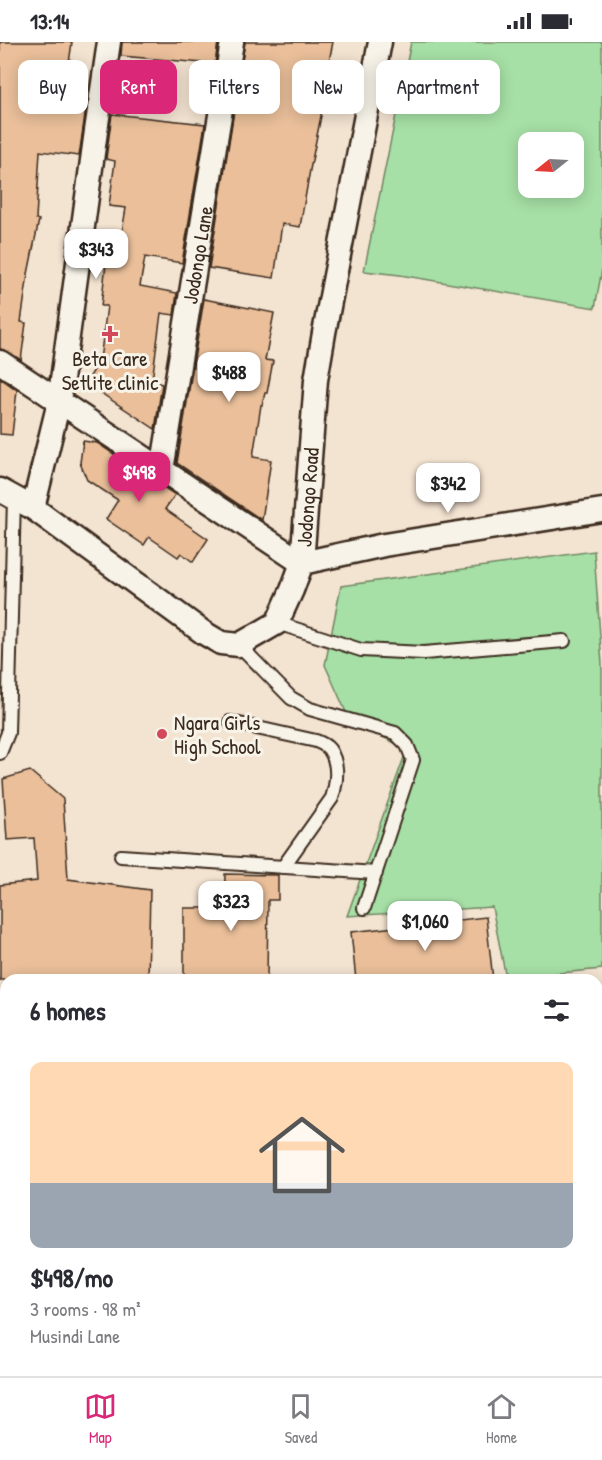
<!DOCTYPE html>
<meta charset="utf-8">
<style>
:root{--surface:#fff;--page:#f2f2f3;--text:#2b2b33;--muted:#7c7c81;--line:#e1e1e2;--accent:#db2777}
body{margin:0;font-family:"Patrick Hand",sans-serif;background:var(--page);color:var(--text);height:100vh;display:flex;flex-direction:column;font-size:22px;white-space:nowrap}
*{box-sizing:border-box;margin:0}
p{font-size:20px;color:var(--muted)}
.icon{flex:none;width:33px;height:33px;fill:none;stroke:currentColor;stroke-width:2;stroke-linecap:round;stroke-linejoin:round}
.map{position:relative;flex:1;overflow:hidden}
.side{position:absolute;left:0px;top:932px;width:603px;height:404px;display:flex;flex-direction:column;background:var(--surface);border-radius:18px 18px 0 0;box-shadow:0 3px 15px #0003}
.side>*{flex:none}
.guide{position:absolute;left:18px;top:18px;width:567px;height:54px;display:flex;gap:12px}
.needle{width:39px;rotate:252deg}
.tools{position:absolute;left:518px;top:90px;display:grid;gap:12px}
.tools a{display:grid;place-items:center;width:66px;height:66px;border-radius:12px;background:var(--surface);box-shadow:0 3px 15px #0003;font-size:30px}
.price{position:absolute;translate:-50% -51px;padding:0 14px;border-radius:12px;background:#fff;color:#222;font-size:20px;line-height:39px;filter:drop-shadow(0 2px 3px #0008)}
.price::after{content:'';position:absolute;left:50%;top:36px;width:18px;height:14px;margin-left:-9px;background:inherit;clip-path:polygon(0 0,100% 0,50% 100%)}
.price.on{background:var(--accent);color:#fff}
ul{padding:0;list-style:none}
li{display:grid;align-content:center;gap:12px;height:318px;padding:0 30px}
li span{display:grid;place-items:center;height:186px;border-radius:12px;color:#555}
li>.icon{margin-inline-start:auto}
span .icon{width:108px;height:108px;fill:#fffc;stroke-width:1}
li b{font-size:26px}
h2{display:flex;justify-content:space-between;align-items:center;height:72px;padding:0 30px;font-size:26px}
.tag{padding:0 21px;border-radius:12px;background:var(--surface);box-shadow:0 3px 15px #0003;font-size:21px;line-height:54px}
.tag.on{background:var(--accent);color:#fff}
.status{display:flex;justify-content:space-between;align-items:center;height:42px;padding:0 30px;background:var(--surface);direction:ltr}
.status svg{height:16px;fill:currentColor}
.dock{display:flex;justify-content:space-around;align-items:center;height:84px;border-top:2px solid var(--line);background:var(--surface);font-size:16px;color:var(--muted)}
.dock a{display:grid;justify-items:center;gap:3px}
.dock .on{color:var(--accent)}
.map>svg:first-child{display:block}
.green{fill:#a6e0a6;stroke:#708562;stroke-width:1.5;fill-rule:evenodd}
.building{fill:#eabf9a;stroke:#3b2a1e;stroke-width:1.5}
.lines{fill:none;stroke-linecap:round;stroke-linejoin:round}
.service-casing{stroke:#3b2a1e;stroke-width:16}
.minor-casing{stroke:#3b2a1e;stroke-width:27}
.service{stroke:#f7f3e8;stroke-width:12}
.minor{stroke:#f7f3e8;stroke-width:22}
.poi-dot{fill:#d1495b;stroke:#f7f3e8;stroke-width:2}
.labels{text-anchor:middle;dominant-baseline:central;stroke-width:6;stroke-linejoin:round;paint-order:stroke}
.street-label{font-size:21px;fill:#3b2a1e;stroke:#f7f3e8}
.poi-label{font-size:21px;fill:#3b2a1e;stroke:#f7f3e8}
</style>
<div class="status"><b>13:14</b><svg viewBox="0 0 49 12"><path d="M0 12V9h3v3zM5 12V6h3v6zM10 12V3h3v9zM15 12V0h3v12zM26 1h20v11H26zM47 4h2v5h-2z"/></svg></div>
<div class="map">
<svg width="602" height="1334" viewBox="0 0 602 1334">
<rect width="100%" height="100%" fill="#f3e3d1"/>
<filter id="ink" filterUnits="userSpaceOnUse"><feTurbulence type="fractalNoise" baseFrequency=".0167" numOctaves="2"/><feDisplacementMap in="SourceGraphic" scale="12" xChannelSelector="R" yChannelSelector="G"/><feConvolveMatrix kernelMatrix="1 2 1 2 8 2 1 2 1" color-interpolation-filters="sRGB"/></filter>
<g filter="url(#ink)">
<!-- green -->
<g class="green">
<path d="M 411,0 L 602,0 L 602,227 L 595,266 L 400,233 L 364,229 ZM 528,100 L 573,100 L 573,146 L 528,146 Z"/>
<path d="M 594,509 L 602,622 L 602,927 L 506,936 L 492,865 L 347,874 L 407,707 L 350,679 L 325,623 L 341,544 Z"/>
<path d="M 91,1329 L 590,1329 L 591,1334 L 92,1334 Z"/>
</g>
<!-- building -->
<g class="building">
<path d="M 0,0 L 72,0 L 63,63 L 86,66 L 79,114 L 40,109 L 36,177 L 39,178 L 28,232 L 21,280 L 26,281 L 21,318 L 7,309 L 0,307 Z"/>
<path d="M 122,0 L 218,0 L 215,22 L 121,14 Z"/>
<path d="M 245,0 L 333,0 L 323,49 L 321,74 L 310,128 L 300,185 L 282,182 L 274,236 L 209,226 Z"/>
<path d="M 112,72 L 205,82 L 182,221 L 145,215 L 140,244 L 177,251 L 174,273 L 161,271 L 152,339 L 162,342 L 155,387 L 86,341 L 100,318 L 107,264 L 101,264 L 107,213 L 118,214 L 126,166 L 109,164 L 115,119 L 106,117 Z"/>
<path d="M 204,257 L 274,271 L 265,318 L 273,319 L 267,351 L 265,351 L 262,363 L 261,363 L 253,415 L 271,418 L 262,478 L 177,421 Z"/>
<path d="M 0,336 L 17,348 L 12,393 L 0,392 Z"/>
<path d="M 83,399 L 97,401 L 175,453 L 165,467 L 208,497 L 193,520 L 181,511 L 178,515 L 149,495 L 144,503 L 106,477 L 118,458 L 87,438 L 80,421 Z"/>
<path d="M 30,729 L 63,757 L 68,837 L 150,848 L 148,938 L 0,938 L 0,843 L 37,839 L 34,796 L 7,798 L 3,737 Z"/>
<path d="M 225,832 L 278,833 L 278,858 L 268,858 L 267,938 L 184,938 L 184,866 L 224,866 Z"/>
<path d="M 486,875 L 493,938 L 356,938 L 351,890 Z"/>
</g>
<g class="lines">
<!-- service casing -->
<g class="service-casing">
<g id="service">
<path d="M 277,581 L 361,608 L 424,611 L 564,599"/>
<path d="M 239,603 L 291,656 L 310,667 L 395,691 L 407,703 L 413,718 L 364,866"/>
<path d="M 230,680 L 316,699 C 321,701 326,703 329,707 C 339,721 337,740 332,756 L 283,825"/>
<path d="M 0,711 L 8,691 L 14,456"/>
<path d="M 121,814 L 376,831"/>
<path d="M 597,1054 L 602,1071"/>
</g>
</g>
<!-- minor casing -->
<g class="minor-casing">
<g id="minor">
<path d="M 0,320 L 302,521 L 384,503 L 602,468"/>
<path id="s1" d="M 162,428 L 232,0"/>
<path id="s2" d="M 0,448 L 33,466 L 204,591 L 221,601 L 239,603 L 277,581 L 292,548 L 302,521 L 316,338 L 324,291 L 380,0"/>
<path d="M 33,466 L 59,360 L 96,89 L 109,0"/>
<path d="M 0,1041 L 6,1043"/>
<path d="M 68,1329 L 68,1334"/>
</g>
</g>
<!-- service -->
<use href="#service" class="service"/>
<!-- minor -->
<use href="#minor" class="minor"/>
</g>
</g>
<!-- markers -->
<g class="poi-dot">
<path d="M107 283h6v6h6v6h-6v6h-6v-6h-6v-6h6z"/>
<circle cx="162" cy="692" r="6"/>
</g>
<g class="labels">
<!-- street labels -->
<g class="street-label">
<text stroke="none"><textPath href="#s1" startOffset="218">Jodongo Lane</textPath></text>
<text stroke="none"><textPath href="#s2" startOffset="462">Jodongo Road</textPath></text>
</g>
<!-- poi labels -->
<g class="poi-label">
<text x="110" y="316">Beta Care<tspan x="110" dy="24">Setlite clinic</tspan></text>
<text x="174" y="680" text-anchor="start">Ngara Girls<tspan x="174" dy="24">High School</tspan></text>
</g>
</g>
</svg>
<div class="tools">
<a><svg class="needle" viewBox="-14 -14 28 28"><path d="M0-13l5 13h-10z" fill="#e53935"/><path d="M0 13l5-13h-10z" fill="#7c7c81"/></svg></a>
</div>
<b class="price" style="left:96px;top:238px">$343</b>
<b class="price" style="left:229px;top:361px">$488</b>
<b class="price on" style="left:139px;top:461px">$498</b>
<b class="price" style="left:448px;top:472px">$342</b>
<b class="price" style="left:231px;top:890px">$323</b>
<b class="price" style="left:425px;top:910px">$1,060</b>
<div class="guide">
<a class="tag">Buy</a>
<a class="tag on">Rent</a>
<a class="tag">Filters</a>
<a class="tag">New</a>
<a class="tag">Apartment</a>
</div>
<section class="side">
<h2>6 homes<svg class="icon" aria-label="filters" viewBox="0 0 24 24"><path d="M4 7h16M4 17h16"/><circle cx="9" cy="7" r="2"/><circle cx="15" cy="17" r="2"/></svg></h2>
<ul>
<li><span style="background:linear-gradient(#ffd9b3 65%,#9aa5b1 0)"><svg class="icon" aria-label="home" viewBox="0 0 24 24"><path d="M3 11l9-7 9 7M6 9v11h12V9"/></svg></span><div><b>$498/mo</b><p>3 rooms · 98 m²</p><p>Musindi Lane</p></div></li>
</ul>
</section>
</div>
<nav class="dock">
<a class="on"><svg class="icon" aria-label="map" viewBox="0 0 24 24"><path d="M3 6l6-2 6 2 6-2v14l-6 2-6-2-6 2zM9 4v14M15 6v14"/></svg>Map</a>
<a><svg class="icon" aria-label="saved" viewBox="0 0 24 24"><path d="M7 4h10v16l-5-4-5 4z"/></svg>Saved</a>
<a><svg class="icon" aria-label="home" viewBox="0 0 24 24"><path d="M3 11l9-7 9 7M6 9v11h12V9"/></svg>Home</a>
</nav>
